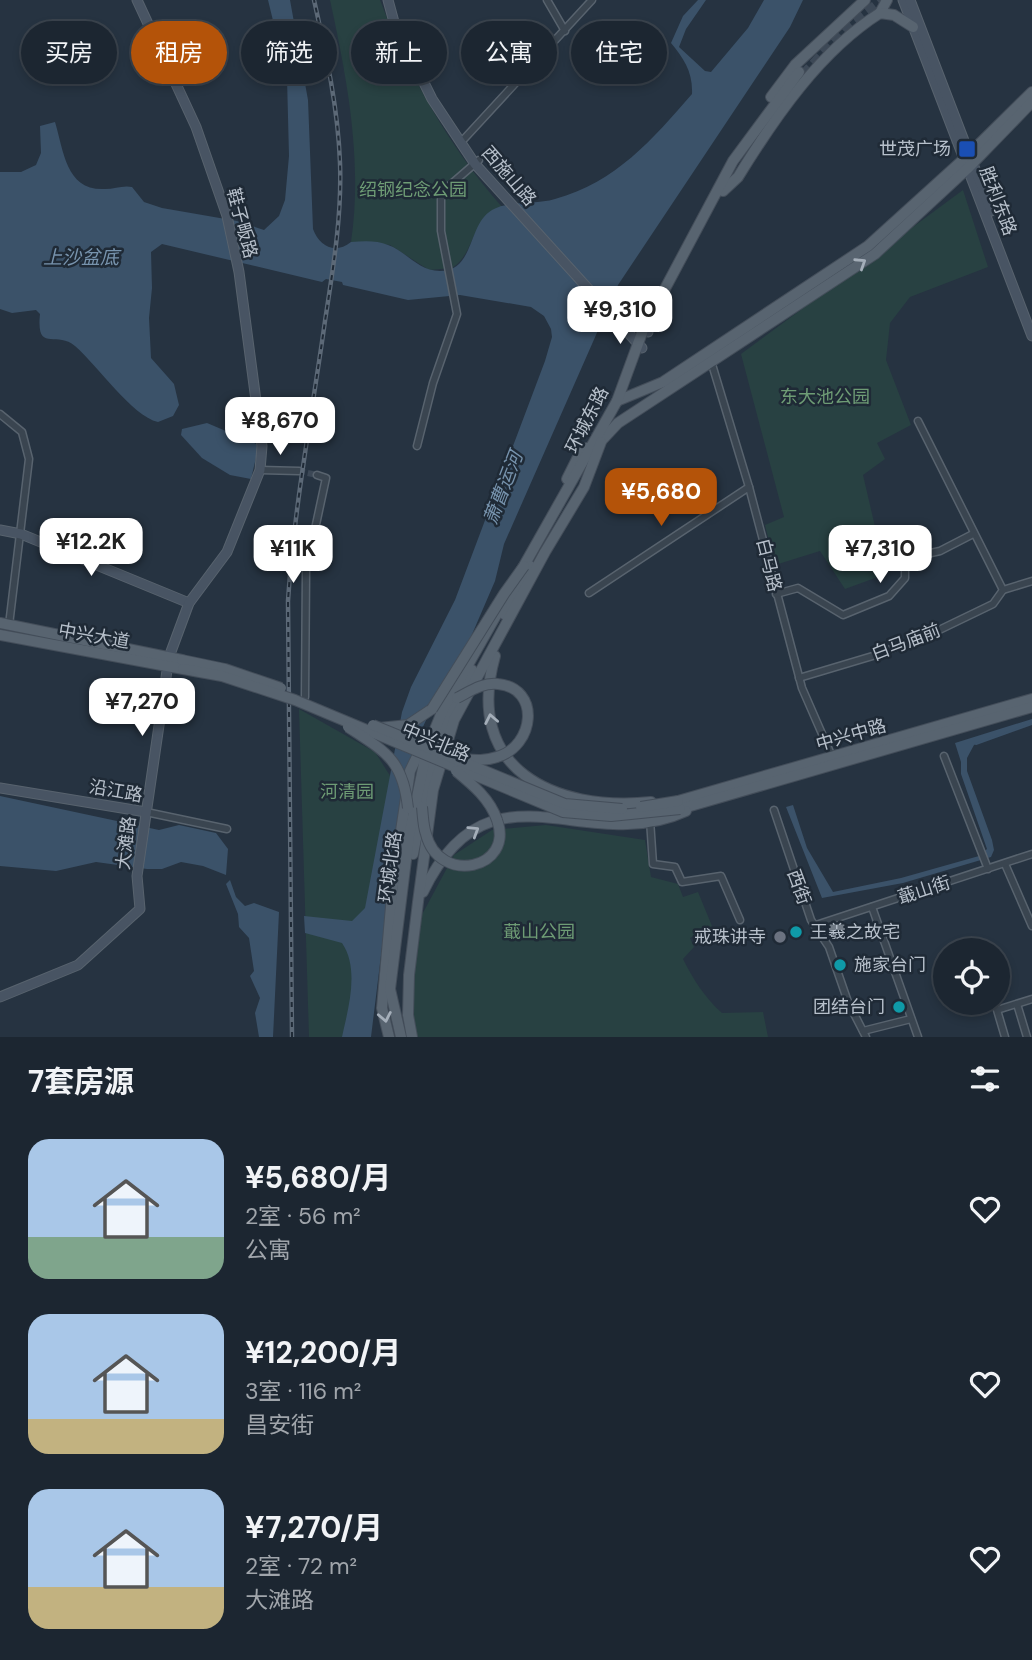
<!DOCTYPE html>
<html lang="zh">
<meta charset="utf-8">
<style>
:root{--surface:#1c2631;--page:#252e39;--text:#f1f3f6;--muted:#a0a5ab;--line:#3a434d;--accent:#b45309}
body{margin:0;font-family:"DM Sans","Noto Sans SC",sans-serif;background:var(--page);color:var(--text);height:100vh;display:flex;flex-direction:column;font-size:26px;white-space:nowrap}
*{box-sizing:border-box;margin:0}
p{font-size:23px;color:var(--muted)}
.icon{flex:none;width:38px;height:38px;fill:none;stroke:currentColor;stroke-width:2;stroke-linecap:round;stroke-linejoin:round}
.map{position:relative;height:1037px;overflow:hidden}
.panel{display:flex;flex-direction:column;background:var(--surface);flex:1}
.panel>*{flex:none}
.guide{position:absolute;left:21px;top:21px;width:990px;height:63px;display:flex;gap:14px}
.tools{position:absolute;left:933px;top:938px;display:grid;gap:14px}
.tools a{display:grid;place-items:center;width:77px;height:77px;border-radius:50%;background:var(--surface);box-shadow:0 4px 10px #0003,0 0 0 2px var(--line);font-size:35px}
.price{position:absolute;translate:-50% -60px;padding:0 16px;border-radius:14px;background:#fff;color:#222;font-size:23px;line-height:46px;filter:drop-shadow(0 2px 4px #0008)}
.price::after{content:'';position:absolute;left:50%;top:42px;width:21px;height:16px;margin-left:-10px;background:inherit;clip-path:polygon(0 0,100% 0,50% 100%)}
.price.selected{background:var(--accent);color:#fff}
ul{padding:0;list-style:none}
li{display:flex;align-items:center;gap:21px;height:175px;padding:0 28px}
li span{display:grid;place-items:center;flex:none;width:196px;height:140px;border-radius:21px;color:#555}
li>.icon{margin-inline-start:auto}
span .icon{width:84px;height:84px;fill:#fffc;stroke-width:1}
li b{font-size:30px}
h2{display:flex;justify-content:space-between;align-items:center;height:84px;padding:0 28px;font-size:30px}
.pill{padding:0 24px;border-radius:32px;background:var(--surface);box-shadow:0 4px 10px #0003,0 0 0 2px var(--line);font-size:24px;line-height:63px}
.pill.selected{background:var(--accent);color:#fff}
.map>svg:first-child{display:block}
.green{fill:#284142}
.water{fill:#3b5269}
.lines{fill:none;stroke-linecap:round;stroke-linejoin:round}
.stream{stroke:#3b5269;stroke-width:2}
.street-tunnel{stroke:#3c4856;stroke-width:6;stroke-dasharray:6 3;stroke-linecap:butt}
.primary-tunnel{stroke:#3c4856;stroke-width:10;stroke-dasharray:10 5;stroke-linecap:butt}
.street-casing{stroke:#58636e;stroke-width:9}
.secondary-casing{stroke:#58636e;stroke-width:11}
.primary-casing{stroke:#444e5a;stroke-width:12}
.street{stroke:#3a4550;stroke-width:6}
.secondary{stroke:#485463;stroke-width:9}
.primary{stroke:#586470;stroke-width:10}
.rail-casing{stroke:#5c6977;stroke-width:4.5}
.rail{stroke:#1f2a36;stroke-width:2;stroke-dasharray:5;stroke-linecap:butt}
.primary-bridge-casing{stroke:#444e5a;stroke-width:12;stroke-linecap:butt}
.primary-bridge{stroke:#586470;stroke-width:10}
.oneway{stroke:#a4aeb9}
.transit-dot{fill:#1a4fb4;stroke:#1f2a36;stroke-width:2.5}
.culture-dot{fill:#0f9aa8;stroke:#1f2a36;stroke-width:2.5}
.worship-dot{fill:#6b7280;stroke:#1f2a36;stroke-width:2.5}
.labels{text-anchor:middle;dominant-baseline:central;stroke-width:5;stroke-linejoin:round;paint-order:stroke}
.poi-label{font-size:18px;fill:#b7c0cb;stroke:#1f2a36;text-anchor:end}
.street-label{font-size:18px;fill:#b7c0cb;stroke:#1f2a36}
.park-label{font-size:18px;fill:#6e9c75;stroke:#1f2a36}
.water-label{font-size:19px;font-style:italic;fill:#7793ad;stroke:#1f2a36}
</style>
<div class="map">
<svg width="1032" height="1037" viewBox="0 0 1032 1037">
<rect width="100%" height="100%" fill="#263341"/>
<!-- green -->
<g class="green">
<path d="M 330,0 L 380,0 C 409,76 448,145 502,207 C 471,216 476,253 452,268 L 429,270 L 390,245 L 351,242 C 363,161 347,78 330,0 Z"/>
<path d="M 963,190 L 988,267 L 910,297 L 890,323 L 886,360 L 911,425 L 877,443 L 885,459 L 863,475 L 886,574 L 845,589 L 820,551 L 775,565 L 765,525 L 784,517 L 741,354 Z"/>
<path d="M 299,709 L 375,752 L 394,782 L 352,1037 L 309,1037 Z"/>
<path d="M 546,825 L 645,840 L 651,877 L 678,884 L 683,897 L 698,892 L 712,926 L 690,938 L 694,947 L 683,959 C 693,979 705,998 722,1013 L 763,1012 L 768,1037 L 412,1037 L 410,1031 L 418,922 L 454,855 L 492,830 Z"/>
</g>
<!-- water -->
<g class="water">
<path d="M 268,0 L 290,0 L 308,100 L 313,229 C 319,246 335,255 351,242 C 363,241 377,240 388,245 C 406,251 418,271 440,271 C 475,271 467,225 492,210 C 510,200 535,205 555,199 C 616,182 652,140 692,94 C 693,72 684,59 671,43 L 683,16 L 698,0 L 706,0 L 686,29 L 679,47 L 705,71 L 711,72 L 748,28 L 764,0 L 803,0 L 790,27 L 618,285 L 504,544 L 495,581 L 470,639 L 438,694 L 411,753 L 412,773 L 390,882 L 371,1037 L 342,1037 C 348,1009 360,969 342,943 L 305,933 L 304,916 L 352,921 L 365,908 L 402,712 L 411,687 L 455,600 L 545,361 L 552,337 L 551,329 L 544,316 L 531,307 L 460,295 L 408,300 L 343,285 L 342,282 L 326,279 L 322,282 L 162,244 L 151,252 L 152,288 L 149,318 L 151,358 L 174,384 L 179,405 L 173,416 L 158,422 C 132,416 98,366 75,346 C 56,330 36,354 40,314 L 36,310 L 12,313 L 0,309 L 0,172 L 21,172 L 36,165 L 41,153 L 40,126 L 55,122 C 64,152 66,191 105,189 C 115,189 123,185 132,187 L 144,202 L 162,208 L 237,221 L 264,230 L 279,216 L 285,200 L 289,156 L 287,78 Z"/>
<path d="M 207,423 L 259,445 L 251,479 L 230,475 L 202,458 L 181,435 L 182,429 Z"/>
<path d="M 1032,719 L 1032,724 L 974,745 L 967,758 L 967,771 L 992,840 L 994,850 L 991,857 L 903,883 L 822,898 L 786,807 L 793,805 L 807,848 L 833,892 L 901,878 L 979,856 L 987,849 L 961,774 L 961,762 L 955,743 Z"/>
<path d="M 0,796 L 159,830 L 179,825 L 216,833 L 228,849 L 226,875 L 203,866 L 181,862 L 162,869 L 147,869 L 96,862 L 56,871 L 0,866 Z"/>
<path d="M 230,880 L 236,897 L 245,906 L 254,903 L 279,912 L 273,1037 L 259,1037 L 255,1013 L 260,998 L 250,976 L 254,971 L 249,938 L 239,927 L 238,914 L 226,884 Z"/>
</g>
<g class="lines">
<!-- stream -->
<path class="stream" d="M 976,744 L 1032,724"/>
<!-- street-tunnel -->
<path class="street-tunnel" d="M 299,471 L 317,475"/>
<!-- primary-tunnel -->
<path class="primary-tunnel" d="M 803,75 L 850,25 L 883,0"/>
<!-- street casing -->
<g class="street-casing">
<g id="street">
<path d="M 547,0 L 565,31"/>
<path d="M 464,139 L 592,0"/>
<path d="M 711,361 L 749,487 L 802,688 L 833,759"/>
<path d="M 0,414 L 22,432 L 29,459 L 9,625"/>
<path d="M 918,421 L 1003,590 L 1032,581"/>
<path d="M 417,446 L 433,383 L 457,314 L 441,231 L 441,199 L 449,186 L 479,160"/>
<path d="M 260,470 L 299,471"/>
<path d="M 589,593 L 749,487"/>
<path d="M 776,594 L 798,588 L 843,615 L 889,596 L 905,578 L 905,564 L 917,556 L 940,551 L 973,534"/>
<path d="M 799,678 L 876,655 L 935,632 L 993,604 L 1003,590"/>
<path d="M 305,697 L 306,571 L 326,478 L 317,475"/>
<path d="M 944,756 L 988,869"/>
<path d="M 774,810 L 811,920 L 829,947 L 848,1002 L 866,1037"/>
<path d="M 146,812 L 227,829"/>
<path d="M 650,820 L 653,864 L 675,867 L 682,882 L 721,876 L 740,920"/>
<path d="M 1005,864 L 1032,926"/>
<path d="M 872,907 L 918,1037"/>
<path d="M 816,925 L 1032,854"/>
<path d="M 1017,1004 L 1027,1037"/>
<path d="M 863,1031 L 911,1019"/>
<path d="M 1005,1037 L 997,1010 L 1032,999"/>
</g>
</g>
<!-- secondary casing -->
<g class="secondary-casing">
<g id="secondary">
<path d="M 388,0 L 394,22 L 432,99 L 475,164 L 642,348"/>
<path d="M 903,0 L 1032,336"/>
<path d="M 910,0 L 991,211"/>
<path d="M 619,316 L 648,332"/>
<path d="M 0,530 L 21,534 L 189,603"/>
<path d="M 0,788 L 146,812"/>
<path d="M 0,997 L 78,965 L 140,909 L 137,876 L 169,657 L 189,603 L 227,552 L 260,470 L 262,446 L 239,272 L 227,216 L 196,127 L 137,0"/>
</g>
</g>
<!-- primary casing -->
<g class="primary-casing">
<g id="primary">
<path d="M 880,13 L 887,0"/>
<path d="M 771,97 L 795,65 L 865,0"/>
<path d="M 723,191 L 738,177 C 775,117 820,51 880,13 L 894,15 L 913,27"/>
<path d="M 617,401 L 663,382 L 868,246 L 964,159 L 1032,92"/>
<path d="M 603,439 L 618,423 L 875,254 L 969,167 L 1032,102"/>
<path d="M 567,479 L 578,457 L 587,448"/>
<path d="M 521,571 L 617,401 L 643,330 L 733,161 L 799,72"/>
<path d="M 504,614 L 530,566"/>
<path d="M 0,623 L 182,660"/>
<path d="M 0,635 L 183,669"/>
<path d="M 495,656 C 463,769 554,812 651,802"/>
<path d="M 379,728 L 408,725 L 432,709"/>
<path d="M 678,801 L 1032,699"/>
<path d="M 680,809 L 1032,707"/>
<path d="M 413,854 L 433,753 L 451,709 L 472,670"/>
<path d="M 423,892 C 490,753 584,858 686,811"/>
<path d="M 389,1037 L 382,1008 L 393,884 L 410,771 L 423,744"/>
<path d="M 401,1037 L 390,989 L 409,836 L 427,749 L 444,707 L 502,605"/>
<path d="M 412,1037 L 408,1015 L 409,975 L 418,902 L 433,790 L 454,720 L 545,552 L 584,487 L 601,442"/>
</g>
</g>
<!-- street -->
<use href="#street" class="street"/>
<!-- secondary -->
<use href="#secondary" class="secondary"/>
<!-- primary -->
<use href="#primary" class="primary"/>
<!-- rail casing -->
<g class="rail-casing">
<path id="rail" d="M 292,1037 L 288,601 C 294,507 312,414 325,321 C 333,269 342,216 340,163 C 338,107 326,54 314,0"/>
</g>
<!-- rail -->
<use href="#rail" class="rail"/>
<!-- primary-bridge casing -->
<g class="primary-bridge-casing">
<g id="primary-bridge">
<path d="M 182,660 L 225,669 L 281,688"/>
<path d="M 183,669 L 222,676 L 295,700 L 563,812 L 611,816 L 680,809"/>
<path d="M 457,698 C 469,692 483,682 498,684 C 541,688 535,746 497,757 C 486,761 475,760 464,759"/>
<path d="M 432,709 L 504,594 L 524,566"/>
<path d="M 373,725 L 565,804 L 622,809"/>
<path d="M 348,727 C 386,752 403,760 408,808"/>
<path d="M 422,807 C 423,816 423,826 426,834 C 439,886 515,869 497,820 C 490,799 473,785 456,771"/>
<path d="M 641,807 L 678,801"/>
</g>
</g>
<!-- primary-bridge -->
<use href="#primary-bridge" class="primary-bridge"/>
</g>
<!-- one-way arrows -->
<defs><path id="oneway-chevron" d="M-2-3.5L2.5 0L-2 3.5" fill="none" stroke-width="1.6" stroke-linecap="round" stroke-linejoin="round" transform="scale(1.75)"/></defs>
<g class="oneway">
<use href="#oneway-chevron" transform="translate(861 263) rotate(-33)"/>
<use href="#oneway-chevron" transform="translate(491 719) rotate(-101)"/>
<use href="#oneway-chevron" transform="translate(474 831) rotate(-32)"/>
<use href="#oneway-chevron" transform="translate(385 1017) rotate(79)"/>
</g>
<!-- markers -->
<rect class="transit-dot" x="958" y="140" width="18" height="18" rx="3.5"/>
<g class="culture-dot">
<circle cx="796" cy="932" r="7"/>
<circle cx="840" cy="965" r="7"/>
<circle cx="899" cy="1007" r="7"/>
</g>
<circle class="worship-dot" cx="780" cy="937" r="7"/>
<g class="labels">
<!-- poi labels -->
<g class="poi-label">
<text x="951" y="149">世茂广场</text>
<text x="810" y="932" text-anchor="start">王羲之故宅</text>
<text x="766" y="937">戒珠讲寺</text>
<text x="854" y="965" text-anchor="start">施家台门</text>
<text x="885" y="1007">团结台门</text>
</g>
<!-- street labels -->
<g class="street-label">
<text transform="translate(509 176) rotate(49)">西施山路</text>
<text transform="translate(998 201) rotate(69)">胜利东路</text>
<text transform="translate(242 223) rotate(75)">鞋子畈路</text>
<text transform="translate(587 420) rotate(-63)">环城东路</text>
<text transform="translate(769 565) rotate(76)">白马路</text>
<text transform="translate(94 636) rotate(10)">中兴大道</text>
<text transform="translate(906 642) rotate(-21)">白马庙前</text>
<text transform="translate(851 735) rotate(-16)">中兴中路</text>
<text transform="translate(436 742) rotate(23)">中兴北路</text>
<text transform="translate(116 791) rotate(10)">沿江路</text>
<text transform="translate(126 843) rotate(-83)">大滩路</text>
<text transform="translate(390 867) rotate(-82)">环城北路</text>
<text transform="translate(799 887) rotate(70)">西街</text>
<text transform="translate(924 890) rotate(-18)">蕺山街</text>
</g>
<!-- park labels -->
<g class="park-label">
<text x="413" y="190">绍钢纪念公园</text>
<text x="825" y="397">东大池公园</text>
<text x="347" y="792">河清园</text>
<text x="539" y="932">蕺山公园</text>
</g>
<!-- water labels -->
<g class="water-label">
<text x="81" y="257">上沙盆底</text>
<text transform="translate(503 488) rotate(-69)">萧曹运河</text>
</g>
</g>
</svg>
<div class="tools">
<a><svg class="icon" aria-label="locate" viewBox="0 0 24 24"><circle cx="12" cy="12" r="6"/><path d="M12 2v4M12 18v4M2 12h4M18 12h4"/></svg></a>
</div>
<b class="price" style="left:620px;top:346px">¥9,310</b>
<b class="price" style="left:280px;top:457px">¥8,670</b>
<b class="price selected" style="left:661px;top:528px">¥5,680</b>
<b class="price" style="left:91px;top:578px">¥12.2K</b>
<b class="price" style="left:293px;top:585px">¥11K</b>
<b class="price" style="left:880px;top:585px">¥7,310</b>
<b class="price" style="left:142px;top:738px">¥7,270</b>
<div class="guide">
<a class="pill">买房</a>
<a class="pill selected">租房</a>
<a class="pill">筛选</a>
<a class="pill">新上</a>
<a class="pill">公寓</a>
<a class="pill">住宅</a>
</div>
</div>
<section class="panel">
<h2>7套房源<svg class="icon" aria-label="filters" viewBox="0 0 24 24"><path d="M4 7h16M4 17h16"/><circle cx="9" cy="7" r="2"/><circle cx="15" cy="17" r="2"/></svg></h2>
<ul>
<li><span style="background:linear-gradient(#a9c7e8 70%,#7fa58c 0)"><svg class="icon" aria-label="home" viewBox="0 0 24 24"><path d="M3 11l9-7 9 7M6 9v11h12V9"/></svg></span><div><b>¥5,680/月</b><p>2室 · 56 m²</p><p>公寓</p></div><svg class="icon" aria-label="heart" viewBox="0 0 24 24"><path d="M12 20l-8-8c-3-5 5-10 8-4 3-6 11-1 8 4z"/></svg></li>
<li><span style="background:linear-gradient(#a9c7e8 75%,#c2b280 0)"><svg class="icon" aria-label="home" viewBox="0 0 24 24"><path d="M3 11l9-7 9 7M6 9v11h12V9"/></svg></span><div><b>¥12,200/月</b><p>3室 · 116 m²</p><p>昌安街</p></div><svg class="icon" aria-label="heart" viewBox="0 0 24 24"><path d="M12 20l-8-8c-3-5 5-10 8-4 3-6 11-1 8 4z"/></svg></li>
<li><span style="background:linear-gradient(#a9c7e8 70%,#c2b280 0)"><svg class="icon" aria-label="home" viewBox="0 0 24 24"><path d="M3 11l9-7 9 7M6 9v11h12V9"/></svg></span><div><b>¥7,270/月</b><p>2室 · 72 m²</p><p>大滩路</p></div><svg class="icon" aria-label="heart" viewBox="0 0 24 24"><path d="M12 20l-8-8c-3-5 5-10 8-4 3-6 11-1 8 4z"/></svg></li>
</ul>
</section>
